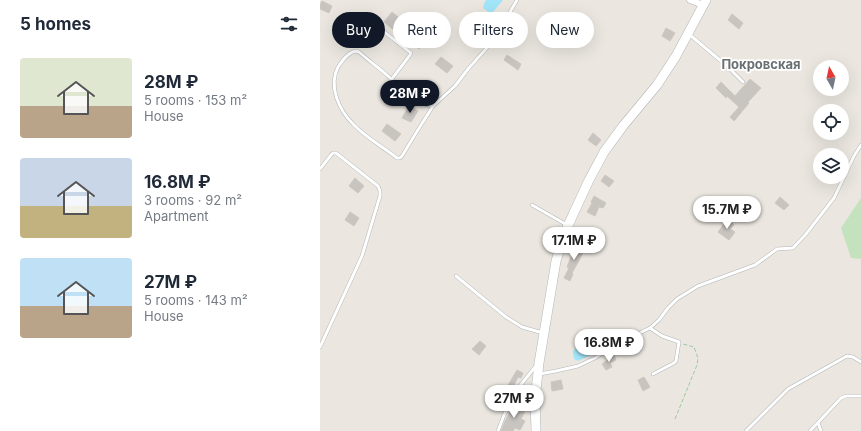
<!DOCTYPE html>
<meta charset="utf-8">
<style>
:root{--surface:#fff;--page:#f2f2f3;--text:#1f2937;--muted:#747a83;--accent:#111827}
body{margin:0;font-family:Inter,sans-serif;background:var(--page);color:var(--text);height:100vh;display:flex;flex-direction:column;font-size:15px;white-space:nowrap}
*{box-sizing:border-box;margin:0}
p{font-size:13px;color:var(--muted)}
.icon{flex:none;width:22px;height:22px;fill:none;stroke:currentColor;stroke-width:2;stroke-linecap:round;stroke-linejoin:round}
.map{position:relative;flex:1;overflow:hidden}
.sheet{display:flex;flex-direction:column;background:var(--surface);width:320px}
.sheet>*{flex:none}
.hud{position:absolute;left:12px;top:12px;width:380px;height:36px;display:flex;gap:8px}
.needle{width:26px;rotate:351deg}
.controls{position:absolute;left:493px;top:60px;display:grid;gap:8px}
.controls a{display:grid;place-items:center;width:36px;height:36px;border-radius:50%;background:var(--surface);box-shadow:0 4px 16px #0002;font-size:20px}
.price{position:absolute;translate:-50% -34px;padding:0 9px;border-radius:14px;background:#fff;color:#222;font-size:13px;line-height:26px;filter:drop-shadow(0 1px 2px #0008)}
.price::after{content:'';position:absolute;left:50%;top:24px;width:12px;height:9px;margin-left:-6px;background:inherit;clip-path:polygon(0 0,100% 0,50% 100%)}
.price.active{background:var(--accent);color:#fff}
ul{padding:0;list-style:none}
li{display:flex;align-items:center;gap:12px;height:100px;padding:0 20px}
li span{display:grid;place-items:center;flex:none;width:112px;height:80px;border-radius:4px;color:#555}
li>.icon{margin-inline-start:auto}
span .icon{width:48px;height:48px;fill:#fffc;stroke-width:1}
li b{font-size:17px}
h2{display:flex;justify-content:space-between;align-items:center;height:48px;padding:0 20px;font-size:17px}
.chip{padding:0 14px;border-radius:18px;background:var(--surface);box-shadow:0 4px 16px #0002;font-size:14px;line-height:36px}
.chip.active{background:var(--accent);color:#fff}
main{display:flex;flex:1;min-height:0}
.map>svg:first-child{display:block}
.green{fill:#c5e2be}
.water{fill:#a2e5f9}
.building{fill:#c8c4c0;stroke:#cfc7bf}
.lines{fill:none;stroke-linecap:round;stroke-linejoin:round}
.lane-casing{stroke:#b1b5b7;stroke-width:4}
.street-casing{stroke:#b1b5b7;stroke-width:7}
.secondary-casing{stroke:#b0b5b7;stroke-width:10}
.path{stroke:#9cca9f;stroke-width:1;stroke-dasharray:4 2;stroke-linecap:butt}
.lane{stroke:#fff;stroke-width:3}
.street{stroke:#fff;stroke-width:6}
.secondary{stroke:#fff;stroke-width:9}
.labels{text-anchor:middle;dominant-baseline:central;stroke-width:3.5;stroke-linejoin:round;paint-order:stroke}
.quarter-label{font-size:13px;font-weight:bold;fill:#6a7072;stroke:#fff}
</style>
<main>
<section class="sheet">
<h2>5 homes<svg class="icon" aria-label="filters" viewBox="0 0 24 24"><path d="M4 7h16M4 17h16"/><circle cx="9" cy="7" r="2"/><circle cx="15" cy="17" r="2"/></svg></h2>
<ul>
<li><span style="background:linear-gradient(#dfe7d0 60%,#b9a48a 0)"><svg class="icon" aria-label="home" viewBox="0 0 24 24"><path d="M3 11l9-7 9 7M6 9v11h12V9"/></svg></span><div><b>28M ₽</b><p>5 rooms · 153 m²</p><p>House</p></div></li>
<li><span style="background:linear-gradient(#c9d6e8 60%,#c2b280 0)"><svg class="icon" aria-label="home" viewBox="0 0 24 24"><path d="M3 11l9-7 9 7M6 9v11h12V9"/></svg></span><div><b>16.8M ₽</b><p>3 rooms · 92 m²</p><p>Apartment</p></div></li>
<li><span style="background:linear-gradient(#bfe0f5 60%,#b9a48a 0)"><svg class="icon" aria-label="home" viewBox="0 0 24 24"><path d="M3 11l9-7 9 7M6 9v11h12V9"/></svg></span><div><b>27M ₽</b><p>5 rooms · 143 m²</p><p>House</p></div></li>
</ul>
</section>
<div class="map">
<svg width="541" height="431" viewBox="0 0 541 431">
<rect width="100%" height="100%" fill="#ebe7e0"/>
<!-- green -->
<path class="green" d="M 541,198 L 541,259 L 531,258 L 521,228 Z"/>
<!-- water -->
<g class="water">
<path d="M 166,0 L 183,0 L 172,13 L 170,13 L 163,8 L 164,4 Z"/>
<path d="M 257,345 L 269,346 L 272,348 L 273,354 L 258,361 L 254,359 L 253,352 Z"/>
</g>
<!-- building -->
<g class="building">
<path d="M 2,1 L 12,6 L 9,13 L 0,9 L 0,5 Z"/>
<path d="M 72,12 L 83,21 L 75,31 L 64,22 Z"/>
<path d="M 412,14 L 423,23 L 419,29 L 408,20 Z"/>
<path d="M 346,28 L 355,33 L 350,41 L 342,36 Z"/>
<path d="M 97,33 L 106,40 L 99,49 L 90,41 Z"/>
<path d="M 187,55 L 201,64 L 198,70 L 184,60 Z"/>
<path d="M 121,57 L 133,66 L 127,73 L 115,64 Z"/>
<path d="M 430,79 L 441,88 L 428,102 L 429,103 L 414,121 L 410,117 L 419,107 L 407,96 L 406,98 L 396,88 L 401,82 L 415,96 Z"/>
<path d="M 108,82 L 118,91 L 109,101 L 100,92 Z"/>
<path d="M 89,106 L 98,111 L 91,122 L 82,118 Z"/>
<path d="M 67,124 L 81,134 L 75,141 L 62,131 Z"/>
<path d="M 273,133 L 281,140 L 276,146 L 268,140 Z"/>
<path d="M 285,175 L 294,181 L 289,187 L 281,181 Z"/>
<path d="M 35,178 L 44,186 L 38,193 L 29,186 Z"/>
<path d="M 274,196 L 286,203 L 283,208 L 279,207 L 275,216 L 267,212 L 272,203 L 271,202 Z"/>
<path d="M 460,197 L 469,205 L 464,210 L 455,203 Z"/>
<path d="M 30,212 L 39,218 L 34,226 L 25,220 Z"/>
<path d="M 410,220 L 414,225 L 410,229 L 415,232 L 409,240 L 398,232 L 404,224 Z"/>
<path d="M 256,244 L 265,247 L 261,257 L 252,273 L 253,274 L 250,281 L 244,278 L 249,268 L 247,267 Z"/>
<path d="M 160,341 L 166,346 L 159,355 L 152,349 Z"/>
<path d="M 294,355 L 296,360 L 290,363 L 292,367 L 286,370 L 282,364 L 289,359 L 289,358 Z"/>
<path d="M 197,370 L 203,373 L 201,378 L 198,377 L 192,389 L 187,387 Z"/>
<path d="M 324,377 L 330,387 L 323,391 L 318,380 Z"/>
<path d="M 241,380 L 243,389 L 232,391 L 231,382 Z"/>
<path d="M 195,403 L 206,409 L 201,419 L 205,421 L 200,430 L 195,428 L 193,431 L 181,431 L 185,421 Z"/>
</g>
<g class="lines">
<!-- lane casing -->
<g class="lane-casing">
<g id="lane">
<path d="M 63,31 L 91,53 L 90,55 L 71,80"/>
<path d="M 370,35 L 407,66 L 423,82"/>
<path d="M 36,51 L 39,52 C 48,60 59,68 68,76 C 84,91 90,102 113,106 L 96,133 L 82,156 L 80,158 L 77,158 C 63,147 45,137 33,124 C 19,110 8,86 18,67 C 22,61 28,52 36,51 Z"/>
<path d="M 113,106 L 135,86 L 148,69 L 173,41 L 197,0"/>
<path d="M 0,169 L 11,155 L 13,153 L 16,153 L 58,186 L 60,191 L 60,196 L 42,256 L 0,347"/>
<path d="M 212,205 L 247,225"/>
<path d="M 241,250 L 249,250 L 254,239 L 249,230"/>
<path d="M 136,276 L 186,317 L 202,327 L 223,333"/>
<path d="M 330,328 L 342,336 L 359,342 L 356,361 L 354,363 L 333,374"/>
<path d="M 219,374 L 236,371 L 258,366 L 275,358 L 294,345 L 330,328 L 339,320 L 348,308 L 357,299 L 378,286 L 435,265 L 457,249 L 473,248 L 486,234 L 514,198 L 534,156 L 541,145"/>
<path d="M 498,423 L 501,431"/>
<path d="M 178,431 L 184,415 L 199,387 L 215,367"/>
<path d="M 426,431 L 468,389 L 527,356 L 533,357 L 541,362"/>
<path d="M 490,431 L 521,398 L 526,396 L 541,396"/>
</g>
</g>
<!-- street casing -->
<g class="street-casing">
<path id="street" d="M 370,0 L 383,5"/>
</g>
<!-- secondary casing -->
<g class="secondary-casing">
<path id="secondary" d="M 216,431 L 215,399 L 219,363 L 236,261 L 245,232 L 269,180 L 284,152 L 303,126 L 337,85 L 356,56 L 386,0"/>
</g>
<!-- path -->
<path class="path" d="M 355,419 L 377,365 L 378,358 L 374,347 L 363,344"/>
<!-- lane -->
<use href="#lane" class="lane"/>
<!-- street -->
<use href="#street" class="street"/>
<!-- secondary -->
<use href="#secondary" class="secondary"/>
</g>
<g class="labels">
<!-- quarter labels -->
<g class="quarter-label">
<text x="441" y="64">Покровская</text>
</g>
</g>
</svg>
<div class="controls">
<a><svg class="needle" viewBox="-14 -14 28 28"><path d="M0-13l5 13h-10z" fill="#e53935"/><path d="M0 13l5-13h-10z" fill="#747a83"/></svg></a>
<a><svg class="icon" aria-label="locate" viewBox="0 0 24 24"><circle cx="12" cy="12" r="6"/><path d="M12 2v4M12 18v4M2 12h4M18 12h4"/></svg></a>
<a><svg class="icon" aria-label="layers" viewBox="0 0 24 24"><path d="M12 4l9 5-9 5-9-5zM3 14l9 5 9-5"/></svg></a>
</div>
<b class="price active" style="left:90px;top:114px">28M ₽</b>
<b class="price" style="left:407px;top:230px">15.7M ₽</b>
<b class="price" style="left:254px;top:261px">17.1M ₽</b>
<b class="price" style="left:289px;top:363px">16.8M ₽</b>
<b class="price" style="left:194px;top:419px">27M ₽</b>
<div class="hud">
<a class="chip active">Buy</a>
<a class="chip">Rent</a>
<a class="chip">Filters</a>
<a class="chip">New</a>
</div>
</div>
</main>
